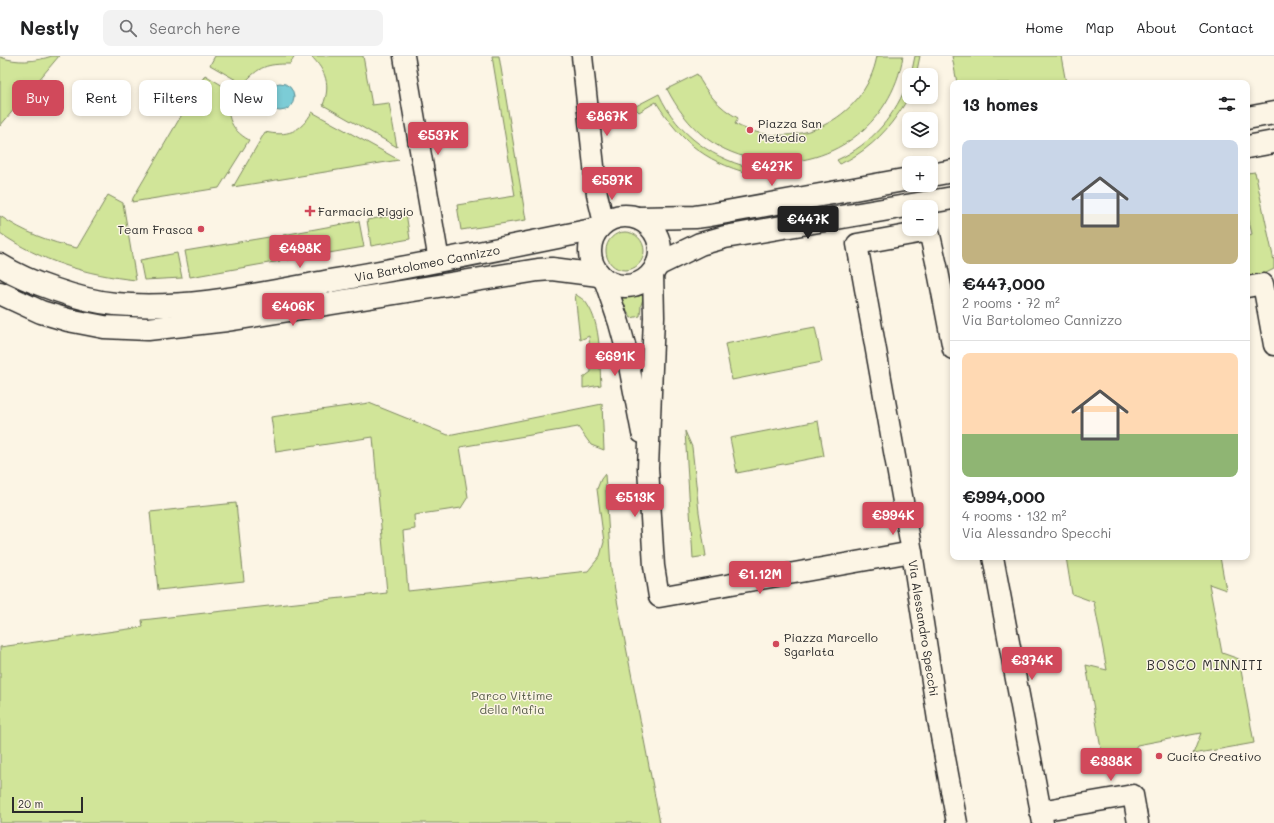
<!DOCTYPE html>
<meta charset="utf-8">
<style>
:root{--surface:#fff;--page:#f2f2f2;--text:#202124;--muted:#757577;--line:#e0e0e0;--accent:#d1495b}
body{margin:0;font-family:Mali,sans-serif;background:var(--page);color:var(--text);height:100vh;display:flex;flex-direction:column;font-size:15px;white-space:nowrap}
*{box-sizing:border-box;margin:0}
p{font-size:13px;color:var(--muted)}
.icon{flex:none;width:22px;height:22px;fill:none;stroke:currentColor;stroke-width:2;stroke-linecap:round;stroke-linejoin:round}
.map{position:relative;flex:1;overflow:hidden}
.drawer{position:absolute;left:950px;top:24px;width:300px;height:480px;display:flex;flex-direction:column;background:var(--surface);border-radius:8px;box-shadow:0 2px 6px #0003}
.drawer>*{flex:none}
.banner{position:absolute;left:12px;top:24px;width:380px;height:36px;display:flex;gap:8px}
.buttons{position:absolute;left:902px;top:12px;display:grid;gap:8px}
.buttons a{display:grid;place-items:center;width:36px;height:36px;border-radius:8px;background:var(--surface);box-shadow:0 2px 6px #0003;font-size:20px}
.scale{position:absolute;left:12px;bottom:10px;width:71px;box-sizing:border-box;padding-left:4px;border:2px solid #2b2b2b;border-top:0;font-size:11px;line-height:14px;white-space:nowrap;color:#2b2b2b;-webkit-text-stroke:3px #fcf5e5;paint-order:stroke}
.price{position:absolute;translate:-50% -34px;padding:0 9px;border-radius:4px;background:var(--accent);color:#fff;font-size:13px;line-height:26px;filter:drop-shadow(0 1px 2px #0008)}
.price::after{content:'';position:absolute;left:50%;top:24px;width:12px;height:9px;margin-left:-6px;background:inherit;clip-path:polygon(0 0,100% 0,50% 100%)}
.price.active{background:#222;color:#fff}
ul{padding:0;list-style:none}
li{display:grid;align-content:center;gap:8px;height:212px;padding:0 12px}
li+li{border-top:1px solid var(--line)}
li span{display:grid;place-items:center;height:124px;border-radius:8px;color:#555}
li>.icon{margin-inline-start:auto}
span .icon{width:72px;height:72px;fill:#fffc;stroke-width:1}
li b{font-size:17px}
h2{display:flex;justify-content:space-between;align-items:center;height:48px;padding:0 12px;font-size:17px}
.chip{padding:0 14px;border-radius:8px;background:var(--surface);box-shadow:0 2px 6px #0003;font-size:14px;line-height:36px}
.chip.active{background:var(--accent);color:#fff}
header{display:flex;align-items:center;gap:24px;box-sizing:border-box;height:56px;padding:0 20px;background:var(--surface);border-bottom:1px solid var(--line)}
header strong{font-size:19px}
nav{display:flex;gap:22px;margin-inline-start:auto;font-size:14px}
.search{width:280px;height:36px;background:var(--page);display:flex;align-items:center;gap:10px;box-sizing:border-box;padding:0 14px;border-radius:8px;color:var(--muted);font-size:15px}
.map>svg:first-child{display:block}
.green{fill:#d1e599;stroke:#7e8862}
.water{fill:#7cccd6;stroke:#5c8c92}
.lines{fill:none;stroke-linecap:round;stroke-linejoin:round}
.street-casing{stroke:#2b2b2b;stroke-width:23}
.secondary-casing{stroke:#2b2b2b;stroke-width:25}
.street{stroke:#fcf5e5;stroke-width:20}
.secondary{stroke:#fcf5e5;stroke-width:22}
.poi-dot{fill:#d1495b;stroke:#fcf5e5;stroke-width:1.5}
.labels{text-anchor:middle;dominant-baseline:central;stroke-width:3;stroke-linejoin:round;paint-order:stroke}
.poi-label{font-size:12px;fill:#2b2b2b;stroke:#fcf5e5;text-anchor:start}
.street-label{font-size:12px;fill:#2b2b2b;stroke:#fcf5e5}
.park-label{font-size:12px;fill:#545a46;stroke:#fcf5e5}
.neighbourhood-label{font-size:13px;letter-spacing:1px;fill:#2b2b2b;stroke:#fcf5e5}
</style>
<header>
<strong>Nestly</strong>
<div class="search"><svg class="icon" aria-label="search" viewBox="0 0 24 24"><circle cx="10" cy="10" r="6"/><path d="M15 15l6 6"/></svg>Search here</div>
<nav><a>Home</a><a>Map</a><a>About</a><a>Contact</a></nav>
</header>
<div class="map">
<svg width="1274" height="767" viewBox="0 0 1274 767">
<rect width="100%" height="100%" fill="#fcf5e5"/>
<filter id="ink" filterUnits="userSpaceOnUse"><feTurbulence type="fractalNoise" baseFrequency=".025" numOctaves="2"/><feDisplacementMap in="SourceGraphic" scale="8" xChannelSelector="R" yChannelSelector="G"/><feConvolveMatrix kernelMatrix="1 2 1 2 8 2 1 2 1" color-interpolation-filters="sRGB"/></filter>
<g filter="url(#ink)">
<!-- green -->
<g class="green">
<path d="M 52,0 L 59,0 L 0,70 L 0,1 C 17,7 34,6 52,0 Z"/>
<path d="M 215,0 L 295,0 L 290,8 C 266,8 260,10 243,28 L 210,9 Z"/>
<path d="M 311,0 L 363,0 L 372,49 L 389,47 L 397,91 L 323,49 C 331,29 326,15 311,0 Z"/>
<path d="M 492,0 L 499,0 L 526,164 L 461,174 L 457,149 L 515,140 Z"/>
<path d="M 877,0 L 903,0 C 892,69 828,116 759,104 C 741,101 722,94 706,82 C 689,69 677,52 667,33 L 697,18 C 706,36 719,52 738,62 L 735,68 C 792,98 865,65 877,0 Z"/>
<path d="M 915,0 L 920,0 L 916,19 L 911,19 Z"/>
<path d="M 952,0 L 1061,0 L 1066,27 L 957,27 Z"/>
<path d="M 205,19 L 233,36 C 224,56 229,73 249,84 L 219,132 L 132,146 L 133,142 Z"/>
<path d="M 909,23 C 909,28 910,34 909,39 C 907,45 902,52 898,58 C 883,80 864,97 840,108 L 837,104 C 872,88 896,59 909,23 Z"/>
<path d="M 659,38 C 678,80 714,104 759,114 L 759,120 C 709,108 683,89 656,46 L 639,56 L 634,51 Z"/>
<path d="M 312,56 L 399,104 L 233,131 L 265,76 C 287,81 301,76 312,56 Z"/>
<path d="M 1255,116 L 1274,205 L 1274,213 L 1260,220 L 1247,218 L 1247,180 L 1252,178 L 1247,157 L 1247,117 Z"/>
<path d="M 108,139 L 123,147 L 136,224 C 87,219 40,205 0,177 L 0,160 C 24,176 49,186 77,192 Z"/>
<path d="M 406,157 L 410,183 L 371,190 L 367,164 Z"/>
<path d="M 359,165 L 364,191 L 288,204 L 283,179 Z"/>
<circle cx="625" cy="195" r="19"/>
<path d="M 275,180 L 280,205 L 190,221 L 185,195 Z"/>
<path d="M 177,197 L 182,222 L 144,224 L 140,204 Z"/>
<path d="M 645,237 L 641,249 L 640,260 L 631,262 L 620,241 L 639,240 Z"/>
<path d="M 575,238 C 579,241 585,244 587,248 C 602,270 599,304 601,329 L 583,332 L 583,322 L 591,316 L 589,280 L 580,284 Z"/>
<path d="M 815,271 L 822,306 L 732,324 L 725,288 Z"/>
<path d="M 369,347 L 448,379 L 602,348 L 604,394 L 591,389 L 578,371 L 460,391 L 468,441 L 461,452 L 414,459 L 415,473 L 403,475 L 408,535 L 588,515 L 600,500 L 604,486 L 597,433 L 601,423 L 605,418 L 611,513 L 660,767 L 0,767 L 0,591 L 143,571 L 142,564 L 387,537 L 373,381 L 276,396 L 271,361 Z"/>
<path d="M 818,365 L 824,400 L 737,417 L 730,382 Z"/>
<path d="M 685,375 L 692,391 L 699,456 L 706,500 L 693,502 Z"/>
<path d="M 236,447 L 244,525 L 158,534 L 150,456 Z"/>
<path d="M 1066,501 L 1220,501 L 1226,534 L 1209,528 L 1222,597 L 1239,603 L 1254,687 L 1193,698 L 1201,677 L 1137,689 L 1124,711 L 1105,715 L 1086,609 L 1107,614 L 1094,546 L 1072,538 Z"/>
</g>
<!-- water -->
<circle class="water" cx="280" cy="41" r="14"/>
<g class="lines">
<!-- street casing -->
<g class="street-casing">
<g id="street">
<path d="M 404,0 L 439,205"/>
<path d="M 582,0 L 597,138 L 604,167"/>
<path d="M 653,216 L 654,261 L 648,412 L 654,510 L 659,541 L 912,496"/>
<path d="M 604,223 L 619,267 L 625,289 L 642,377"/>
<path d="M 1247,231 L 1263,228 L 1274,289"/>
<path d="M 953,293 L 937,210 L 929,175 L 857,188 L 912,496 L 938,664 L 957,767"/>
<path d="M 993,501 L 1043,767"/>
<path d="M 1040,755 L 1133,739 L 1138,767"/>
</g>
</g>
<!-- secondary casing -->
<g class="secondary-casing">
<g id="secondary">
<path d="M 1247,62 L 1274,57"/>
<path d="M 1247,91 L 1274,86"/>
<path d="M 931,119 L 953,115"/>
<circle cx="625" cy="195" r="35"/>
<path d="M 638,162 L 695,161 L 710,159 L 909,123"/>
<path d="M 0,209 C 16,219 35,227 53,233 C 73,240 94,246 115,248 C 193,255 271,235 347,222 C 431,207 514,190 597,173"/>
<path d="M 657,209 L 700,188 L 725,181 L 953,142"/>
<path d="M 0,237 L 41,256 L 68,264 L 104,271 L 148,273 L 227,264 L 538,214 L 552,213 L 599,219"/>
</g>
</g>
<!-- street -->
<use href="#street" class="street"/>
<!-- secondary -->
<use href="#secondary" class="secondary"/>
</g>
</g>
<!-- markers -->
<g class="poi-dot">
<circle cx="750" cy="74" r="4"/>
<path d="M308 149h4v4h4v4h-4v4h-4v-4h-4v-4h4z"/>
<circle cx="201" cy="173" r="4"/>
<circle cx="776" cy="588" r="4"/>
<circle cx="1159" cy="700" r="4"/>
</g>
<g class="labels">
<!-- poi labels -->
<g class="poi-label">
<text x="758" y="67">Piazza San<tspan x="758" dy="14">Metodio</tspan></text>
<text x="318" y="155">Farmacia Riggio</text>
<text x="193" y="173" text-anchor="end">Team Frasca</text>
<text x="784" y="581">Piazza Marcello<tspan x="784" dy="14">Sgarlata</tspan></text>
<text x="1167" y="700">Cucito Creativo</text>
</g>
<!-- street labels -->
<g class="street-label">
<text transform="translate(427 207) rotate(-11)">Via Bartolomeo Cannizzo</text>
<text transform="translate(924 572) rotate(81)">Via Alessandro Specchi</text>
</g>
<!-- park labels -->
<g class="park-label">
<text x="512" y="639">Parco Vittime<tspan x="512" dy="14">della Mafia</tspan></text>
</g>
<!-- neighbourhood labels -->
<g class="neighbourhood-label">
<text x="1205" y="608">BOSCO MINNITI</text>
</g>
</g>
</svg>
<div class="buttons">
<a><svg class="icon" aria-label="locate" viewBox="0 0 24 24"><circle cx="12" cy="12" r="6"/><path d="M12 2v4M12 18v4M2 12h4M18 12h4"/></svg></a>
<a><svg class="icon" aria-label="layers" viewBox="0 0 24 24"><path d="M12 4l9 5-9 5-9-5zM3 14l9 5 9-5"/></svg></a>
<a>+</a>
<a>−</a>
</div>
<div class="scale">20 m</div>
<b class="price" style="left:607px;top:81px">€867K</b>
<b class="price" style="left:438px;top:100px">€537K</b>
<b class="price" style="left:772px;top:131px">€427K</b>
<b class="price" style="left:612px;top:145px">€597K</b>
<b class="price active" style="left:808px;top:184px">€447K</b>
<b class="price" style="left:300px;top:213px">€498K</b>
<b class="price" style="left:293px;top:271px">€406K</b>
<b class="price" style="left:615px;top:321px">€691K</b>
<b class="price" style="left:635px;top:462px">€513K</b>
<b class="price" style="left:893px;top:480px">€994K</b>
<b class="price" style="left:760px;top:539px">€1.12M</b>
<b class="price" style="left:1032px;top:625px">€374K</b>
<b class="price" style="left:1111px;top:726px">€338K</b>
<div class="banner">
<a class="chip active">Buy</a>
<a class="chip">Rent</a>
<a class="chip">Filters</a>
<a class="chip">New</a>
</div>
<section class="drawer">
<h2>13 homes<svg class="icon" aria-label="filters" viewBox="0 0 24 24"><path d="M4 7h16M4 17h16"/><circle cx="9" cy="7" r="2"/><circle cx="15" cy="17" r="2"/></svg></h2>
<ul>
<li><span style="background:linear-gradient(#c9d6e8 60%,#c2b280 0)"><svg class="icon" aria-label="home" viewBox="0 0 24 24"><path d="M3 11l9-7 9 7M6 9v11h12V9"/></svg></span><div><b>€447,000</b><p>2 rooms · 72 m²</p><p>Via Bartolomeo Cannizzo</p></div></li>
<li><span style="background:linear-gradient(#ffd9b3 65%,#8fb573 0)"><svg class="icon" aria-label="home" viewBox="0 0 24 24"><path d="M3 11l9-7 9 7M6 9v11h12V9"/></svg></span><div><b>€994,000</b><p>4 rooms · 132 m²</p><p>Via Alessandro Specchi</p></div></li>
</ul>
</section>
</div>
